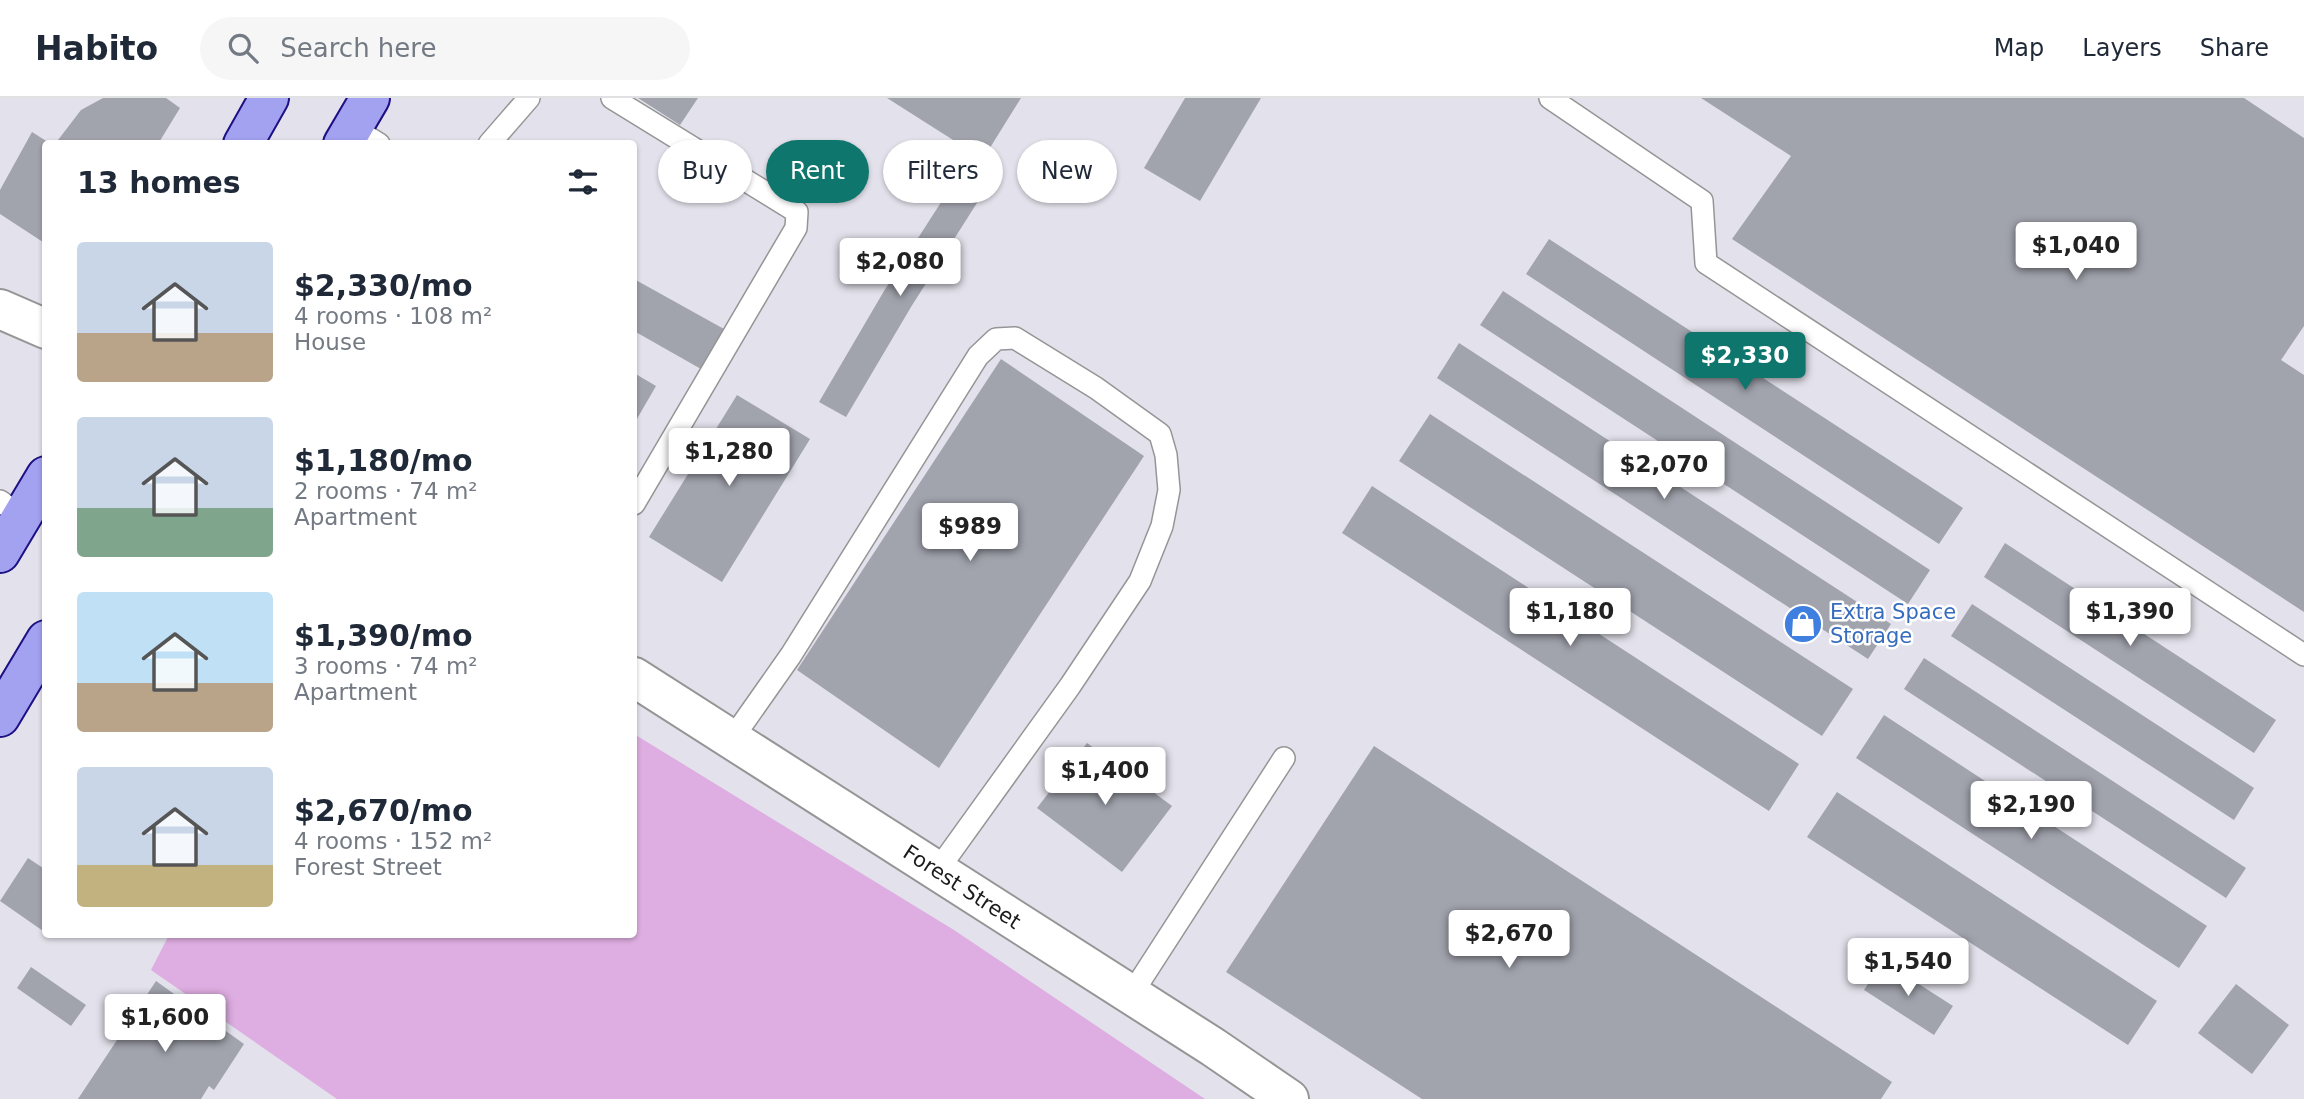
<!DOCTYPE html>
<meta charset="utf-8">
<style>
:root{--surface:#fff;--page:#f6f6f7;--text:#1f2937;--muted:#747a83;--line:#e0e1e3;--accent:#0f766e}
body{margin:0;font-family:"DejaVu Sans",sans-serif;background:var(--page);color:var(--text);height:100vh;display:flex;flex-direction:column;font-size:26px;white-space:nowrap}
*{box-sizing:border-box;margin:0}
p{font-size:23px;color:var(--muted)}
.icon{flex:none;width:38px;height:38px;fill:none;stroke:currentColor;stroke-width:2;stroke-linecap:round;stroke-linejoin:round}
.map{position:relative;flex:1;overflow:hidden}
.sheet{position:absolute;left:42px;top:42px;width:595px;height:798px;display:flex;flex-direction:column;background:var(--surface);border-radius:7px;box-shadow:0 2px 5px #0004}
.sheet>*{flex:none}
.top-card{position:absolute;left:658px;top:42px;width:665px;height:63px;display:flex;gap:14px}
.price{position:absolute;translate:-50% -60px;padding:0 16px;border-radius:7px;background:#fff;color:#222;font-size:23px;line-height:46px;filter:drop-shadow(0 2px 4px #0008)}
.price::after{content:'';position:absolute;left:50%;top:42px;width:21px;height:16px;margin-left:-10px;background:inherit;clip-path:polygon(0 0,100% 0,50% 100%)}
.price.active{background:var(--accent);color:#fff}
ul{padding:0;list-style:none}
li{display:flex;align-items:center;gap:21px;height:175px;padding:0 35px}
li span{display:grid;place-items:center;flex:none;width:196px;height:140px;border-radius:7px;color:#555}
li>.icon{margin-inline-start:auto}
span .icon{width:84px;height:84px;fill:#fffc;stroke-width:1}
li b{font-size:30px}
h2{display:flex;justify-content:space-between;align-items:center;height:84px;padding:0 35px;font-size:30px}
.pill{padding:0 24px;border-radius:32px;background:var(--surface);box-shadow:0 2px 5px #0004;font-size:24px;line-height:63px}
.pill.active{background:var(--accent);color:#fff}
header{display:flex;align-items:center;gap:42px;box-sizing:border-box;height:98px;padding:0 35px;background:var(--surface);border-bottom:2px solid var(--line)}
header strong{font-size:33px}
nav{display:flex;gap:38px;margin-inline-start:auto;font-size:24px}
.search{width:490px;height:63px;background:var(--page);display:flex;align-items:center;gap:18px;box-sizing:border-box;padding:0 24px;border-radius:38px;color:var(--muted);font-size:26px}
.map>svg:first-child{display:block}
.grass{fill:#deade1}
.building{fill:#a1a3ad}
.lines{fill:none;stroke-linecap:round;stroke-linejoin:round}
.lane-casing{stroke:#959595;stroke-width:24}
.street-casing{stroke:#959595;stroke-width:42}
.primary-casing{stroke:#1d1083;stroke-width:42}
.lane{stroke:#fff;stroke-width:21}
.street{stroke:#fff;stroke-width:38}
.primary{stroke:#a3a2f1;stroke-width:38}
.labels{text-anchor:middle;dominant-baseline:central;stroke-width:5;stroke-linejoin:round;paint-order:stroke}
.shop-label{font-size:21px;fill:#366cbe;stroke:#fff;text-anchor:start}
.street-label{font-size:21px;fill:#1b1b1b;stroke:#fff}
</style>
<header>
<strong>Habito</strong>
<div class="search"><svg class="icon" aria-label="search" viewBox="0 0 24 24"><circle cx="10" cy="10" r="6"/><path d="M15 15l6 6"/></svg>Search here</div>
<nav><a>Map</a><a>Layers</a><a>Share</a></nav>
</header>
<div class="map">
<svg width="2304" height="1001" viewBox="0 0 2304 1001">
<rect width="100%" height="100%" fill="#e3e2ec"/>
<!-- grass -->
<path class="grass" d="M 634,636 L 954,832 L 1205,1001 L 337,1001 L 151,872 L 169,837 L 634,836 Z"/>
<!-- building -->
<g class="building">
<path d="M 103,0 L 166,0 L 180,10 L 158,46 L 55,46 L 81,12 Z"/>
<path d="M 638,0 L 698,0 L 680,27 Z"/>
<path d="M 887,0 L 1021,0 L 983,61 Z"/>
<path d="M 1185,0 L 1261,0 L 1200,103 L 1144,70 Z"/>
<path d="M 1701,0 L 2244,0 L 2304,40 L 2304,228 L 2281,262 L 2304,277 L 2304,514 L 1732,141 L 1791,58 Z"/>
<path d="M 32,34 L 51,46 L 46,46 L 46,146 L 0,116 L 0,92 Z"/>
<path d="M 956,81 L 982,97 L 911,209 L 846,319 L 819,304 L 884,193 Z"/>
<path d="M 1549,141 L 1963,410 L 1939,446 L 1526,176 Z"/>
<path d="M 634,181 L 724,231 L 701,271 L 634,233 Z"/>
<path d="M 1503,193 L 1930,472 L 1908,506 L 1480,227 Z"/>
<path d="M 1459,245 L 1891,526 L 1868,561 L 1437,280 Z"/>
<path d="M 1001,261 L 1144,358 L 939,670 L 797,572 Z"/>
<path d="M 634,275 L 656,288 L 634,326 Z"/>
<path d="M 737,297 L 810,341 L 722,484 L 649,439 Z"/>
<path d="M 1430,316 L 1853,591 L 1822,638 L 1399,363 Z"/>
<path d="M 1372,388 L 1799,666 L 1769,713 L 1342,435 Z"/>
<path d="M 2005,445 L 2276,622 L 2254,655 L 1984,479 Z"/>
<path d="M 1972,506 L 2254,690 L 2234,722 L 1951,538 Z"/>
<path d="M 1924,560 L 2246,770 L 2226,800 L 1904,591 Z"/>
<path d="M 1884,617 L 2207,828 L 2179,870 L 1856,660 Z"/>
<path d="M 1087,645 L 1172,708 L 1122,774 L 1037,710 Z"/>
<path d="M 1374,648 L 1892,984 L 1881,1001 L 1422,1001 L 1226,874 Z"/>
<path d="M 1837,694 L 2157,903 L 2128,947 L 1807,739 Z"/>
<path d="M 28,760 L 46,772 L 46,835 L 0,803 Z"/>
<path d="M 1883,863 L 1953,908 L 1934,937 L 1864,892 Z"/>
<path d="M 31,869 L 86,907 L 71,928 L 17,890 Z"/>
<path d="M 156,883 L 244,946 L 214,992 L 209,988 L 201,1001 L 78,1001 Z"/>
<path d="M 2236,886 L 2289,927 L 2252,976 L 2198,935 Z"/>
</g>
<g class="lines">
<!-- lane casing -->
<g class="lane-casing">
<g id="lane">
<path d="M 612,0 L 797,114 L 796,130 L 634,406"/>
<path d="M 1550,0 L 1702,103 L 1706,165 L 2304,557"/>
<path d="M 353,30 L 379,46"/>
<path d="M 489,46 L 529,0"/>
<path d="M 0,403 L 22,419"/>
<path d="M 732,641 L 791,557 L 978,258 L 996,241 L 1015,240 L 1096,290 L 1160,336 L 1166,357 L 1169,392 L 1162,428 L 1140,483 L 1070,588 L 937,773"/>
<path d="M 1131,897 L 1284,660"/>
</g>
</g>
<!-- street casing -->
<g class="street-casing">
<g id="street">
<path d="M 0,211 L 46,231"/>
<path d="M 634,579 L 1213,949 L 1289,1001"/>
</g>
</g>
<!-- primary casing -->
<g class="primary-casing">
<g id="primary">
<path d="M 243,46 L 269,0"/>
<path d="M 343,46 L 370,0"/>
<path d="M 0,455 L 46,378"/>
<path d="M 0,619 L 46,542"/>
</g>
</g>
<!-- lane -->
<use href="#lane" class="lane"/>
<!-- street -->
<use href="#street" class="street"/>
<!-- primary -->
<use href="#primary" class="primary"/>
</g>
<!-- icons -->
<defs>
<g id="shop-disc" transform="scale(2.0125)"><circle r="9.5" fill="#3f7fe0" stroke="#fff"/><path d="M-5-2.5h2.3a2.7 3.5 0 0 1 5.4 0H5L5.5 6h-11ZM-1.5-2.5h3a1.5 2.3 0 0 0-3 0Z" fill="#fff"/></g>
</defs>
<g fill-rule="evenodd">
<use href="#shop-disc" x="1803" y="526"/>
</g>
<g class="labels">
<!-- shop labels -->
<g class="shop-label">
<text x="1830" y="514">Extra Space<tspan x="1830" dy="24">Storage</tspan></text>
</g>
<!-- street labels -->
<g class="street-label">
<text transform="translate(962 789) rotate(33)">Forest Street</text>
</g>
</g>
</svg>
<b class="price" style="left:2076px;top:184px">$1,040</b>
<b class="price" style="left:900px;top:200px">$2,080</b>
<b class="price active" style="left:1745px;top:294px">$2,330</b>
<b class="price" style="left:729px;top:390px">$1,280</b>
<b class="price" style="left:1664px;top:403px">$2,070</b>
<b class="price" style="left:970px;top:465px">$989</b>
<b class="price" style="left:1570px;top:550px">$1,180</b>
<b class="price" style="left:2130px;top:550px">$1,390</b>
<b class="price" style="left:1105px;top:709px">$1,400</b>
<b class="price" style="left:2031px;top:743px">$2,190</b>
<b class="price" style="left:1509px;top:872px">$2,670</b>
<b class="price" style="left:1908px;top:900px">$1,540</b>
<b class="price" style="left:165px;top:956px">$1,600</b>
<div class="top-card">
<a class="pill">Buy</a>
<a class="pill active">Rent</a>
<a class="pill">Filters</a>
<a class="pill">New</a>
</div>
<section class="sheet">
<h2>13 homes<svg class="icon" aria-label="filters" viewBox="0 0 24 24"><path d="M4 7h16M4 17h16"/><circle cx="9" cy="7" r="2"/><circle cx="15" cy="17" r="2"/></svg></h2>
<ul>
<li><span style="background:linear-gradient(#c9d6e8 65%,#b9a48a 0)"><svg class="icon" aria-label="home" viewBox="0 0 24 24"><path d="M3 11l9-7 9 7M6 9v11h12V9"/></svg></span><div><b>$2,330/mo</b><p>4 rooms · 108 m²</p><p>House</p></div></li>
<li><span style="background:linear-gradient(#c9d6e8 65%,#7fa58c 0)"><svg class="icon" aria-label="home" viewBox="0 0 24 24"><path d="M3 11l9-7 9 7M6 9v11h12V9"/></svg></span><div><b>$1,180/mo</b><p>2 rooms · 74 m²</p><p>Apartment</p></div></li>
<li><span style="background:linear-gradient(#bfe0f5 65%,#b9a48a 0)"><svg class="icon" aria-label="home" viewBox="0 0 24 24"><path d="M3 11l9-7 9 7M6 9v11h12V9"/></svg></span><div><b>$1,390/mo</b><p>3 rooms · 74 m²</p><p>Apartment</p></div></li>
<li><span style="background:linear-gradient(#c9d6e8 70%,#c2b280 0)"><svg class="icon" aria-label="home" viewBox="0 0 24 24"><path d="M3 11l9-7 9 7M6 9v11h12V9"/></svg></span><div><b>$2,670/mo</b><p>4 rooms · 152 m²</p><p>Forest Street</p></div></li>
</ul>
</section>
</div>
